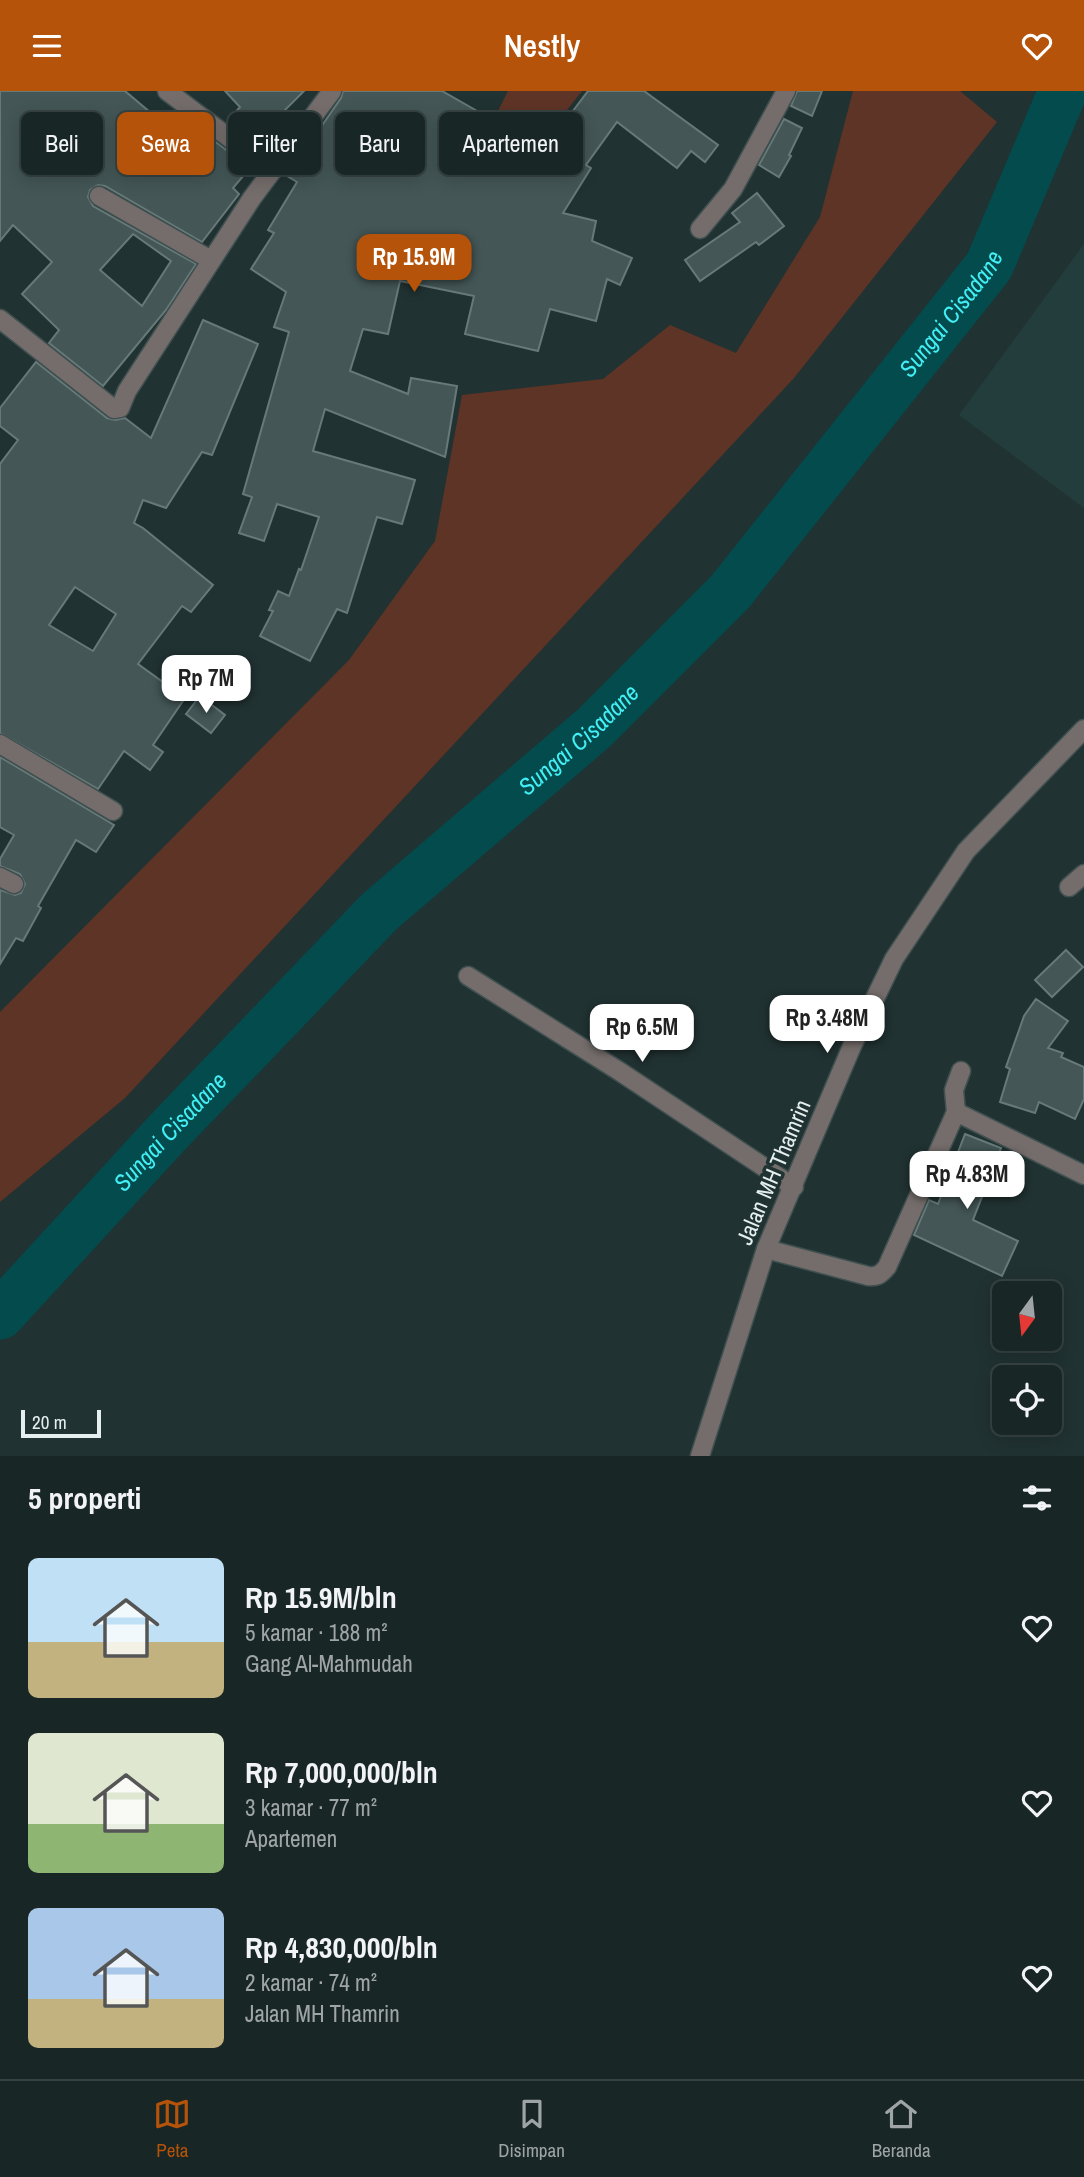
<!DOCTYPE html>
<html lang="id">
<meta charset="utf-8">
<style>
:root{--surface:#192626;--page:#222e2e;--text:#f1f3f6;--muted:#9fa5a7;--line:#374343;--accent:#b45309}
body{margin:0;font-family:"Archivo Narrow",sans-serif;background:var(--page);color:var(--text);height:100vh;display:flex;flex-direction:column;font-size:26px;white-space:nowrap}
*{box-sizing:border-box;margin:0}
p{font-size:23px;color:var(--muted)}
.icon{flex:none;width:38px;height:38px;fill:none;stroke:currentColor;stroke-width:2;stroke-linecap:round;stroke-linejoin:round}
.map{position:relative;height:1365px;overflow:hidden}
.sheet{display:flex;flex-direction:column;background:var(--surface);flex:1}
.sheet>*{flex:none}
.banner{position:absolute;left:21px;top:21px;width:700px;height:63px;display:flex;gap:14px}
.needle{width:46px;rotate:195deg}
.controls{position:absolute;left:992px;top:1190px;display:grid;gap:14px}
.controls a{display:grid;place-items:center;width:70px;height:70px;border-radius:10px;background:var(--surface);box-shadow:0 4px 18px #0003,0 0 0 2px var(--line);font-size:35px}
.scale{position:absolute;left:21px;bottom:18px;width:80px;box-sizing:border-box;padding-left:7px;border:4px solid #e5efef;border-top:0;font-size:19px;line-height:24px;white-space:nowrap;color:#e5efef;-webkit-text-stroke:5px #213232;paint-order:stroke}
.price{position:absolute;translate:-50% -60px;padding:0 16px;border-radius:14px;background:#fff;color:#222;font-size:23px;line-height:46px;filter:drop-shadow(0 2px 4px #0008)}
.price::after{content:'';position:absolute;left:50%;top:42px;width:21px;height:16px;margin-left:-10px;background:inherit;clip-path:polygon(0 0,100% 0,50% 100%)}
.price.active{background:var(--accent);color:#fff}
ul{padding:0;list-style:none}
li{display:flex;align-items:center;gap:21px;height:175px;padding:0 28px}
li span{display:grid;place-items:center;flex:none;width:196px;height:140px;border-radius:10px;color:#555}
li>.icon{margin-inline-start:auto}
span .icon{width:84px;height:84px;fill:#fffc;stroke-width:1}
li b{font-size:30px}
h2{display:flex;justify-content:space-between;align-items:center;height:84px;padding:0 28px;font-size:30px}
.pill{padding:0 24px;border-radius:10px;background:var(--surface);box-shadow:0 4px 18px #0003,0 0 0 2px var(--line);font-size:24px;line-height:63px}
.pill.active{background:var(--accent);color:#fff}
header{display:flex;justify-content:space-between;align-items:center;height:91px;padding:0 28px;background:var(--accent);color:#fff;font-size:32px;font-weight:600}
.dock{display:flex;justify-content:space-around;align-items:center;height:98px;border-top:2px solid var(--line);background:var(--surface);font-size:19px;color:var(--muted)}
.dock a{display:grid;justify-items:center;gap:4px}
.dock .active{color:var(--accent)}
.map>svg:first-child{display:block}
.built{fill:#233d3d}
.green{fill:#5e3426}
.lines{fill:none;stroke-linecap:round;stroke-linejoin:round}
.river{stroke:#034b4d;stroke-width:49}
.building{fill:#445656;stroke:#677979;stroke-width:2;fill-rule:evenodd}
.minor-casing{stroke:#405050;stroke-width:21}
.minor{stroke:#746d6b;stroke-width:18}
.labels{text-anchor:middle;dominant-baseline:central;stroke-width:7;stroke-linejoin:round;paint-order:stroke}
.street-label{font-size:23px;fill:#e5efef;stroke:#213232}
.water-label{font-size:24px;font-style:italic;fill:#42eff4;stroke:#213232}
</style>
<header><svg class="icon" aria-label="menu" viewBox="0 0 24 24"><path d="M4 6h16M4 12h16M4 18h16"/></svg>Nestly<svg class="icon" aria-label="heart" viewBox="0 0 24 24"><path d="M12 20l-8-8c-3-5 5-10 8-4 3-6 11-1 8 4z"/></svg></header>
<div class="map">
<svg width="1084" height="1365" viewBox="0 0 1084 1365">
<rect width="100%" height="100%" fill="#213232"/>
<!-- built -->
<path class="built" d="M 1084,153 L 1084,417 L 959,324 Z"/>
<!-- green -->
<g class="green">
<path d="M 508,0 L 582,0 L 541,52 L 496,24 Z"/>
<path d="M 853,0 L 960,0 L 997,31 L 794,287 L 125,1007 L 0,1111 L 0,921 L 349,569 L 435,450 L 462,304 L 603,288 L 670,234 L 736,262 L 820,126 Z"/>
</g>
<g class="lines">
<!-- river -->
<path class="river" id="s1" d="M 0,1224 L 167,1042 L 379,821 L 595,636 L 730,501 L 989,175 L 1063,0"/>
</g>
<!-- building -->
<g class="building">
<path d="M 0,0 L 125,0 L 170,38 L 174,33 L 204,58 L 213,49 L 250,77 L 233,97 L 239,103 L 202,151 L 105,95 L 98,94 L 90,99 L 88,106 L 93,115 L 196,173 L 166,219 L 103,295 L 49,252 L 59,239 L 22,203 L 52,171 L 13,134 L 0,150 ZM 133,143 L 171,170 L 142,215 L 100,179 Z"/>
<path d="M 225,0 L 304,0 L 253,51 L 227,31 L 240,16 Z"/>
<path d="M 343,0 L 442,0 L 507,37 L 504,42 L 539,65 L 588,0 L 644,0 L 718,54 L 705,71 L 691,60 L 677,77 L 617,31 L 586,74 L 591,77 L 563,122 L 596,130 L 592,150 L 632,167 L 620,194 L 607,188 L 596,230 L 550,218 L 538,260 L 465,243 L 474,205 L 400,190 L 388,243 L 363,238 L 350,280 L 408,303 L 411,287 L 457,295 L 446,361 L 445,366 L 325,318 L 313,360 L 415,389 L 402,433 L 377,426 L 347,522 L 337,518 L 310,570 L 260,545 L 273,520 L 269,519 L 278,500 L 289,505 L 299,478 L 301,479 L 319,426 L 277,413 L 264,450 L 239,442 L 252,406 L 243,403 L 289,241 L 274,236 L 286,201 L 251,178 L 274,142 L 268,139 L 297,91 L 287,85 L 341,7 Z"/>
<path d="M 797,0 L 822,0 L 812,25 L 791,15 Z"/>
<path d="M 784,28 L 802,37 L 789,64 L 791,65 L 779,86 L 759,74 Z"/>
<path d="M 757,102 L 784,135 L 759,154 L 756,151 L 700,190 L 685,169 L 740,131 L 732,122 Z"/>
<path d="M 203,229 L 258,253 L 212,364 L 202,361 L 166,417 L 143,409 L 134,432 L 143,437 L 213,494 L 191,521 L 182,515 L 138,573 L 185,607 L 153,654 L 163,661 L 150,679 L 124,660 L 98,698 L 0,642 L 0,373 L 18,349 L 0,335 L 0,317 L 36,271 L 107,327 L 115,329 L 125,327 L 151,347 ZM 75,496 L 116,523 L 93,560 L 49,534 Z"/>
<path d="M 200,605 L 225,624 L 211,642 L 186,623 Z"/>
<path d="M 0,666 L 114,734 L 96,761 L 76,749 L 38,815 L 41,817 L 23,850 L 16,847 L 0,873 L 0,799 L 15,804 L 21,802 L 25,793 L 20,783 L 0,775 L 0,768 L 14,744 L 0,736 Z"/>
<path d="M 1066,859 L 1083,876 L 1052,906 L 1035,889 Z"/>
<path d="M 1036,908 L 1068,930 L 1048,957 L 1063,962 L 1061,966 L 1084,976 L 1084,1008 L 1075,1028 L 1039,1011 L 1035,1022 L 1000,1011 L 1010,978 L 1006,976 L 1024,925 Z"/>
<path d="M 965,1043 L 1001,1057 L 973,1129 L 1018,1150 L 1002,1185 L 914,1144 L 929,1109 L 938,1113 Z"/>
</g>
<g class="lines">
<!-- minor casing -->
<g class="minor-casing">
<g id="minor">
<path d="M 167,0 L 272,79"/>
<path d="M 99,105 L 211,169"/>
<path d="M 700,138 L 733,98 L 786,0"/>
<path d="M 0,228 L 114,318 L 120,317 L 127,300 L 252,107 L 332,0"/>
<path d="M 0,653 L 113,720"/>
<path d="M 0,786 L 14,793"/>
<path d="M 1069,796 L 1084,783"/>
<path d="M 468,885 L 619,980 L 794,1096"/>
<path d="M 956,1021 L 1084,1084"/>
<path d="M 766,1158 L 868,1185 C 878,1186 881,1183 887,1176 L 956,1021 L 954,999 L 961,980"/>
<path d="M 700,1365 L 766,1158 L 852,955 L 894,868 L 966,760 L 1084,638"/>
</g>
</g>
<!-- minor -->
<use href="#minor" class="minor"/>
</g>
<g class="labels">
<!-- street labels -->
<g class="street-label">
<text transform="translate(773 1081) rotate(-67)">Jalan MH Thamrin</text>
</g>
<!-- water labels -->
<g class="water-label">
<text stroke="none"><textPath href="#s1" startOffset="1384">Sungai Cisadane</textPath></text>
<text stroke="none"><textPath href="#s1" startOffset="817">Sungai Cisadane</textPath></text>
<text stroke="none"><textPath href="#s1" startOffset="250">Sungai Cisadane</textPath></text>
</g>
</g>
</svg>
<div class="controls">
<a><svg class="needle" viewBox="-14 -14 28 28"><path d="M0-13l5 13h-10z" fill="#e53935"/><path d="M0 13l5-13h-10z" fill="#9fa5a7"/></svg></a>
<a><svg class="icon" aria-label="locate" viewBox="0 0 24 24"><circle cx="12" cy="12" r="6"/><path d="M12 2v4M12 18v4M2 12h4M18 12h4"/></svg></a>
</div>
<div class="scale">20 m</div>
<b class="price active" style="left:414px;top:203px">Rp 15.9M</b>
<b class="price" style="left:206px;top:624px">Rp 7M</b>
<b class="price" style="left:827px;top:964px">Rp 3.48M</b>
<b class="price" style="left:642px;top:973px">Rp 6.5M</b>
<b class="price" style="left:967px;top:1120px">Rp 4.83M</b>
<div class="banner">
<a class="pill">Beli</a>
<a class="pill active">Sewa</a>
<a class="pill">Filter</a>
<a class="pill">Baru</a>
<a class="pill">Apartemen</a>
</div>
</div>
<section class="sheet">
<h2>5 properti<svg class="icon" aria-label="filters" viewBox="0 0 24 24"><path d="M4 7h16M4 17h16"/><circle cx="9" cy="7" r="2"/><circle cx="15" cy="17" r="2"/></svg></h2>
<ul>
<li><span style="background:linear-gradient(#bfe0f5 60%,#c2b280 0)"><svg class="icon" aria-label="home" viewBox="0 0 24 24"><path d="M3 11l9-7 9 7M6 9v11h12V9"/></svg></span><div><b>Rp 15.9M/bln</b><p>5 kamar · 188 m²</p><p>Gang Al-Mahmudah</p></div><svg class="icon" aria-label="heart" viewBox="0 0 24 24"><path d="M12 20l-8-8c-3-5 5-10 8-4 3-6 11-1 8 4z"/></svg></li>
<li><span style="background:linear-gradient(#dfe7d0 65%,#8fb573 0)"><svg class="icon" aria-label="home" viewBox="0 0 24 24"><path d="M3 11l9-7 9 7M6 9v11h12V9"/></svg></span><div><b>Rp 7,000,000/bln</b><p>3 kamar · 77 m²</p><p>Apartemen</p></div><svg class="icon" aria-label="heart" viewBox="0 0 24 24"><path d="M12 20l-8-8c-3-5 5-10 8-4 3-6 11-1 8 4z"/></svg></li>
<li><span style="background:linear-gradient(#a9c7e8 65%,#c2b280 0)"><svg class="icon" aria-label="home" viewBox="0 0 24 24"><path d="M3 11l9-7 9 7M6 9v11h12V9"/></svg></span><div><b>Rp 4,830,000/bln</b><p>2 kamar · 74 m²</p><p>Jalan MH Thamrin</p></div><svg class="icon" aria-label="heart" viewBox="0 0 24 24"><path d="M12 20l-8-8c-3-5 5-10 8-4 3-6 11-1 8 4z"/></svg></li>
</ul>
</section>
<nav class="dock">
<a class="active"><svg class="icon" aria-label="map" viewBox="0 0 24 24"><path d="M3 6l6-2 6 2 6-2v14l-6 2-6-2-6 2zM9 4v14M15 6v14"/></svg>Peta</a>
<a><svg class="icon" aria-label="saved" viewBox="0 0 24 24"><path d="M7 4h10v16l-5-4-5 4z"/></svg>Disimpan</a>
<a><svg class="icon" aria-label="home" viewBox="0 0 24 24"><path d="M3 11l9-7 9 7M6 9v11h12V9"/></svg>Beranda</a>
</nav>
